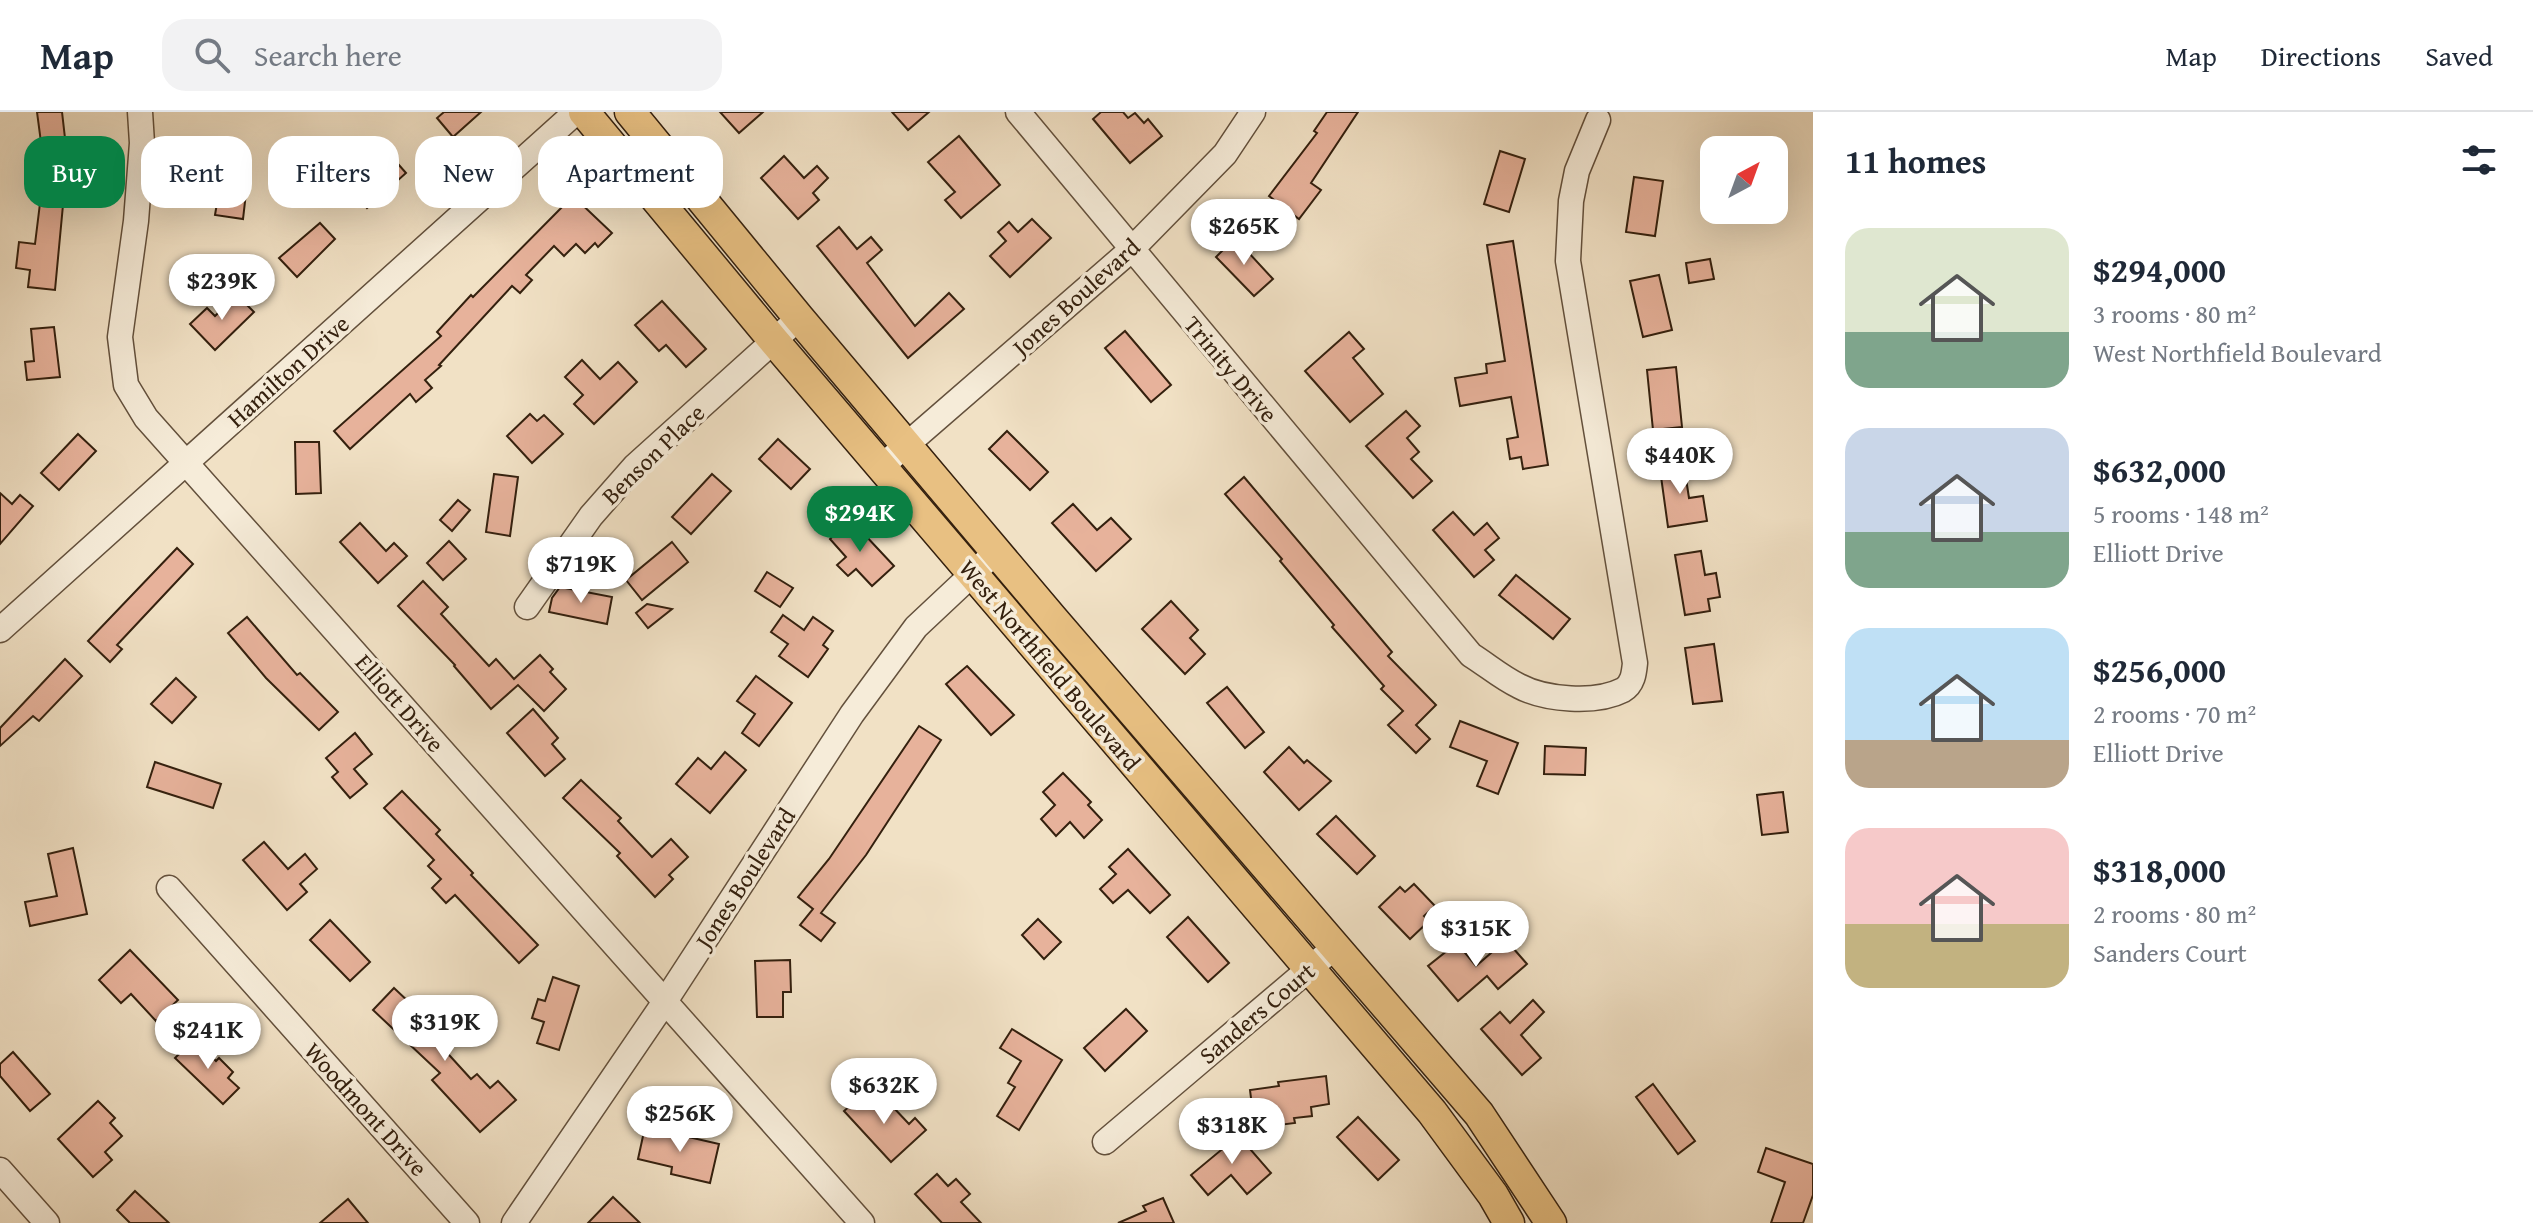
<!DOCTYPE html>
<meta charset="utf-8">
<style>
:root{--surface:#fff;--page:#f2f2f3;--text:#1f2937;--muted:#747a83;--line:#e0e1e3;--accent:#0b8043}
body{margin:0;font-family:"Gentium Book Plus",serif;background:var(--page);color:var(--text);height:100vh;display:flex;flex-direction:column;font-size:30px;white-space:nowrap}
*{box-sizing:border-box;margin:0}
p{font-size:26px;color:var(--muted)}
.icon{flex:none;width:44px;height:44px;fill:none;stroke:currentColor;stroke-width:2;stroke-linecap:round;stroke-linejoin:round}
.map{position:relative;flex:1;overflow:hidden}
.details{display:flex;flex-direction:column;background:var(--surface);width:720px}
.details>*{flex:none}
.hud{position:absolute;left:24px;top:24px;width:760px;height:72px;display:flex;gap:16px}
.needle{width:52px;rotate:41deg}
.buttons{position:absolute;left:1700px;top:24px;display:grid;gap:16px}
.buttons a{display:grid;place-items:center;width:88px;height:88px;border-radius:16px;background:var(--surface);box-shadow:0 8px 32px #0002;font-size:40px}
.price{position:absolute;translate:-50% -68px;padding:0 18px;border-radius:28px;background:#fff;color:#222;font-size:26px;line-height:52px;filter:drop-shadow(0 2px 4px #0008)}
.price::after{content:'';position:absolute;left:50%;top:48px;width:24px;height:18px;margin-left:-12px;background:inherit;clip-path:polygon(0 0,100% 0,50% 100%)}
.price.selected{background:var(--accent);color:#fff}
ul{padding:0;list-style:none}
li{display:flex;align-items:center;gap:24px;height:200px;padding:0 32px}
li span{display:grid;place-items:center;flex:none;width:224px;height:160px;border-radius:24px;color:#555}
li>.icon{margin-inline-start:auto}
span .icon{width:96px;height:96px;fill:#fffc;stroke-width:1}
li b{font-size:34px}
h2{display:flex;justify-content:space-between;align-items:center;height:96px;padding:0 32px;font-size:34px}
.chip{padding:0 28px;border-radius:24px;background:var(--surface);box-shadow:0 8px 32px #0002;font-size:28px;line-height:72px}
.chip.selected{background:var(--accent);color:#fff}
header{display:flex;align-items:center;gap:48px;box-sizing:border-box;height:112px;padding:0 40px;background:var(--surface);border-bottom:2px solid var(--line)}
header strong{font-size:38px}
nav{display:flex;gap:44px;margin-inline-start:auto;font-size:28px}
.search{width:560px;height:72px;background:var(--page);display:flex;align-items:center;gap:20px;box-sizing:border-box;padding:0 28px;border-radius:24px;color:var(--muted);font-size:30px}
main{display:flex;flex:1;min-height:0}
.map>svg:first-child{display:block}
.building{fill:#e7b29b;stroke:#34200e;stroke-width:2}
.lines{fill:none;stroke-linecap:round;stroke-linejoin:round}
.minor-casing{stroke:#63503c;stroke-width:27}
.major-casing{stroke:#34200e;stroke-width:33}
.minor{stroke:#f6ecd9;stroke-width:24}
.major{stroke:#e8c082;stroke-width:30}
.labels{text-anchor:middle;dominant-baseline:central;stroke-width:7;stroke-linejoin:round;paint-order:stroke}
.street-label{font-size:24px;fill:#34200e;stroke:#f6ecd9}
</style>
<header>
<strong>Map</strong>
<div class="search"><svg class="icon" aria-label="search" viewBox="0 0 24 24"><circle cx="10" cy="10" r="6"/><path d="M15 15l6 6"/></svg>Search here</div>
<nav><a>Map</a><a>Directions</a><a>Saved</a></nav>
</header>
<main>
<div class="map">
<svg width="1813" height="1111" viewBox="0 0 1813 1111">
<rect width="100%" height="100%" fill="#f1e1c5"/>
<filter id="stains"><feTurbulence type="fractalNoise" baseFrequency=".0025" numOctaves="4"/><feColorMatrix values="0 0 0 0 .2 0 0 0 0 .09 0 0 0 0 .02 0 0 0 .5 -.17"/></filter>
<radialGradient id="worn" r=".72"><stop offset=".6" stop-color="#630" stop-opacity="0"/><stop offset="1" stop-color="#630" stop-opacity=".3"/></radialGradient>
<!-- building -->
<g class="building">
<path d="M 37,0 L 62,0 L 66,35 L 42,38 Z"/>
<path d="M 444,0 L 481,0 L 453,25 L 437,6 Z"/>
<path d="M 720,0 L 763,0 L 739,21 Z"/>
<path d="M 892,0 L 929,0 L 908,18 Z"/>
<path d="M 1101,0 L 1123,0 L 1128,6 L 1135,1 L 1144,11 L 1148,7 L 1162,24 L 1130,51 L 1093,7 Z"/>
<path d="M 1327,0 L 1358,0 L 1311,71 L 1321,78 L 1299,107 L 1269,84 L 1317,21 L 1314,19 Z"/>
<path d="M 959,24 L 1000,73 L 961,106 L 945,88 L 955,80 L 928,50 Z"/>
<path d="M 1500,39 L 1525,47 L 1509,100 L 1484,92 Z"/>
<path d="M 391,44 L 406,61 L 367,96 L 352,79 Z"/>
<path d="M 784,44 L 804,66 L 817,54 L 828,66 L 813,81 L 819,88 L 798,107 L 761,66 Z"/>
<path d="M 197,46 L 237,51 L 234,80 L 246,81 L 243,107 L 215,103 L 217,91 L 192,88 Z"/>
<path d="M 29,56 L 66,61 L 55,178 L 28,175 L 30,158 L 16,156 L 19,130 L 35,132 L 42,75 L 27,74 Z"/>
<path d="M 1634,65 L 1663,69 L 1655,124 L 1626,120 Z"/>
<path d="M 573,84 L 612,121 L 598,135 L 595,131 L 585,141 L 576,132 L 564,144 L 554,134 L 526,163 L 532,168 L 520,181 L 512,174 L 439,253 L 441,254 L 425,268 L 432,276 L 416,290 L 410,282 L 350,337 L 334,319 L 441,224 L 437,220 L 471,183 L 473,185 Z"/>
<path d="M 1032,107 L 1051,126 L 1010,165 L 990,144 L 1006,129 L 998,120 L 1009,110 L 1018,120 Z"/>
<path d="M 320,111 L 335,127 L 297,165 L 279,146 Z"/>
<path d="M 839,115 L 857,137 L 871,125 L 882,138 L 867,151 L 915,214 L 949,181 L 964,197 L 908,246 L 817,134 Z"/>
<path d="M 1235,126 L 1273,167 L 1254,184 L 1216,145 Z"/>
<path d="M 1513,129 L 1548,353 L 1523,357 L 1521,345 L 1510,347 L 1507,327 L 1518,325 L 1511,285 L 1460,294 L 1455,266 L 1487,261 L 1486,252 L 1505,249 L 1487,133 Z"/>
<path d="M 1710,147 L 1714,167 L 1689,171 L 1686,151 Z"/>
<path d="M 1659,163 L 1672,218 L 1643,225 L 1630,169 Z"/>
<path d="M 237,183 L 254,200 L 215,238 L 190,212 L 207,196 L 215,204 Z"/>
<path d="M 662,189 L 706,237 L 686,255 L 666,233 L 659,239 L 635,213 Z"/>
<path d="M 54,215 L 60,265 L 27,268 L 25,250 L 34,249 L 31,217 Z"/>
<path d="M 1125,219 L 1171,273 L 1151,290 L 1105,236 Z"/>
<path d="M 1349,220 L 1364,237 L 1353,246 L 1383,282 L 1350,310 L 1305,259 Z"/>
<path d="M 582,248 L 600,267 L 618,250 L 637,270 L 594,312 L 574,292 L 583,283 L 565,265 Z"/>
<path d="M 1676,255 L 1682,315 L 1653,318 L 1647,258 Z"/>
<path d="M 1406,299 L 1420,314 L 1407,326 L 1419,340 L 1411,347 L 1432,369 L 1413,386 L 1366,334 Z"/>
<path d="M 530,302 L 537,309 L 544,303 L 563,322 L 532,351 L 507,324 Z"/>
<path d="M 1007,319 L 1048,360 L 1030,378 L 989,337 Z"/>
<path d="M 78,322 L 96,339 L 59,378 L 41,361 Z"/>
<path d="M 778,327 L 810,357 L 791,377 L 759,347 Z"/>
<path d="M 295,330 L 319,330 L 321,381 L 296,382 Z"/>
<path d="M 1683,347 L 1689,386 L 1703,384 L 1707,409 L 1668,415 L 1659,350 Z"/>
<path d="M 494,362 L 518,365 L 510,424 L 486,420 Z"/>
<path d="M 712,362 L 731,379 L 691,422 L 672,405 Z"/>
<path d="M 1244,365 L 1392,540 L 1388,544 L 1436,593 L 1416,613 L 1430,627 L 1416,641 L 1388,613 L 1403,599 L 1381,577 L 1384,574 L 1332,515 L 1334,513 L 1280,449 L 1282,447 L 1225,382 Z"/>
<path d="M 0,381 L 12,392 L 20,383 L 33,394 L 0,432 Z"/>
<path d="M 458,388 L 470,398 L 452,419 L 440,408 Z"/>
<path d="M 1073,392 L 1097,418 L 1111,406 L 1131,427 L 1096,459 L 1052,411 Z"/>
<path d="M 1453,400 L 1474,423 L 1487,411 L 1499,426 L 1485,438 L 1494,448 L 1474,465 L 1433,418 Z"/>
<path d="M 850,407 L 894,454 L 872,474 L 856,457 L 848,464 L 837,453 L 846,445 L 830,427 Z"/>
<path d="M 360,411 L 386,439 L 394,431 L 407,444 L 378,471 L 340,430 Z"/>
<path d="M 449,429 L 466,447 L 443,468 L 427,451 Z"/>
<path d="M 672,430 L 688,450 L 642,488 L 626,468 Z"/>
<path d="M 177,436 L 193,452 L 117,533 L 122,537 L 110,550 L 88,529 Z"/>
<path d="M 1701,439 L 1705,463 L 1716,461 L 1720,485 L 1708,487 L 1710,499 L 1685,503 L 1675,443 Z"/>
<path d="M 767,460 L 793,476 L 780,495 L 755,479 Z"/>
<path d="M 1516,463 L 1570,507 L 1553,527 L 1499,483 Z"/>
<path d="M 423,469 L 448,495 L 441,502 L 489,554 L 496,547 L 514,567 L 540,543 L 553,557 L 550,560 L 566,577 L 544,599 L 518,573 L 491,597 L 454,554 L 455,553 L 398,494 Z"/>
<path d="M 560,475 L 612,485 L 607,512 L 549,500 L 552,486 Z"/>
<path d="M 1171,489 L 1198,518 L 1190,526 L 1205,542 L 1185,562 L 1142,517 Z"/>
<path d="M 647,492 L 672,497 L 648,516 L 636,501 Z"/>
<path d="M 783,503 L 804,518 L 813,505 L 833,519 L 823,533 L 828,537 L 808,565 L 779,544 L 788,532 L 771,520 Z"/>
<path d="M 247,505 L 297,563 L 300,561 L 338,600 L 319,618 L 266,566 L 228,521 Z"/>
<path d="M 1714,532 L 1722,589 L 1693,592 L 1685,536 Z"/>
<path d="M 65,547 L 82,564 L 39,609 L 33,604 L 0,634 L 0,616 Z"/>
<path d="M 967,554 L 1014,603 L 991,623 L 946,572 Z"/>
<path d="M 756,564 L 792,591 L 759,634 L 742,621 L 755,602 L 737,589 Z"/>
<path d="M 176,566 L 196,585 L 172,611 L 151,592 Z"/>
<path d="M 1227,575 L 1264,620 L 1245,636 L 1207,591 Z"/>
<path d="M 533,597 L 558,626 L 552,632 L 565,647 L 545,664 L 507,621 Z"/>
<path d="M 1460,609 L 1518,631 L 1498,682 L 1477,674 L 1487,649 L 1450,635 Z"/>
<path d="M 919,614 L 941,628 L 866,743 L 821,801 L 835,811 L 821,829 L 800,813 L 813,797 L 798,785 L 829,747 Z"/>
<path d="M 355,621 L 372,642 L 354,657 L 367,672 L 350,686 L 332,665 L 338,660 L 326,646 Z"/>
<path d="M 1545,634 L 1586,636 L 1585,663 L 1544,662 Z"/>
<path d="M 1289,635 L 1304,651 L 1307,648 L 1331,669 L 1299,698 L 1264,660 Z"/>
<path d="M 725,640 L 746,658 L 710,701 L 676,672 L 698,646 L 711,657 Z"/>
<path d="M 155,650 L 221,672 L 213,696 L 147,675 Z"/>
<path d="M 1063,661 L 1091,690 L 1088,693 L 1102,708 L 1084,726 L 1070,710 L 1056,724 L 1041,707 L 1055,693 L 1043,680 Z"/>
<path d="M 581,668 L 621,706 L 618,709 L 652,745 L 671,727 L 688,745 L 669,763 L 673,767 L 655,785 L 617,744 L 620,741 L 563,686 Z"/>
<path d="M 402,679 L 440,718 L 436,722 L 473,761 L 471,763 L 538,833 L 519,851 L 455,783 L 446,791 L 432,776 L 441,767 L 428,754 L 434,748 L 384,696 Z"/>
<path d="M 1783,680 L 1788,720 L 1762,723 L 1757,683 Z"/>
<path d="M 1336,704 L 1375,744 L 1357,762 L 1317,722 Z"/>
<path d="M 264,730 L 288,757 L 305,742 L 317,757 L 300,772 L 307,780 L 287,798 L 243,748 Z"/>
<path d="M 73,736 L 87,802 L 30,814 L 25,790 L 57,784 L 48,742 Z"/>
<path d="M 1128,737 L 1170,783 L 1150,801 L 1128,778 L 1113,791 L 1100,777 L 1116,762 L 1109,755 Z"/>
<path d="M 1414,772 L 1435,794 L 1424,804 L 1429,809 L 1410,827 L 1379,795 L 1400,775 L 1405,780 Z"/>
<path d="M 1188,805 L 1229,851 L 1208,870 L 1167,825 Z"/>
<path d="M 1038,807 L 1061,830 L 1044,847 L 1022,823 Z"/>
<path d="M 330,808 L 370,850 L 350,869 L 310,828 Z"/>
<path d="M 1506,828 L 1527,852 L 1498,877 L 1487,864 L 1458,889 L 1428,854 L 1457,831 L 1476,854 Z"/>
<path d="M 130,838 L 178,888 L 156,909 L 131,882 L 121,891 L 99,868 Z"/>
<path d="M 790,848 L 791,880 L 783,880 L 783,905 L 757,905 L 755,849 Z"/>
<path d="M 553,865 L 579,874 L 559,938 L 537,931 L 544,910 L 532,906 L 538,887 L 545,889 Z"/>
<path d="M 394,876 L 447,926 L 440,933 L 471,967 L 477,962 L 490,976 L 498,969 L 516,988 L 480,1020 L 432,968 L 440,961 L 373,898 Z"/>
<path d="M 1533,888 L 1544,900 L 1521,923 L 1541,946 L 1522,963 L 1481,917 L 1500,900 L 1510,911 Z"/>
<path d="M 1126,897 L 1147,919 L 1105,959 L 1084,936 Z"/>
<path d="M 1012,917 L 1062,948 L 1019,1018 L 997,1004 L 1015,975 L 1008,971 L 1021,949 L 1000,936 Z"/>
<path d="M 194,927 L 216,949 L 219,946 L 233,960 L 228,966 L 239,976 L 223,992 L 175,946 Z"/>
<path d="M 13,940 L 50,982 L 30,999 L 0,964 L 0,952 Z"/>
<path d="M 1326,964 L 1329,992 L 1311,995 L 1312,1004 L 1294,1006 L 1295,1011 L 1279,1013 L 1277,999 L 1253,1002 L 1250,978 L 1279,974 L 1278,970 Z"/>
<path d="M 1653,972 L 1695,1029 L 1678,1042 L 1636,985 Z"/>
<path d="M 866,980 L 885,1000 L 892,994 L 909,1012 L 915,1006 L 926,1018 L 891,1050 L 844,999 Z"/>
<path d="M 98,989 L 115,1006 L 110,1011 L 122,1024 L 105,1040 L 112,1048 L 93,1065 L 58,1027 Z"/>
<path d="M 1358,1005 L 1399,1048 L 1378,1068 L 1337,1025 Z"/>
<path d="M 645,1015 L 719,1032 L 710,1071 L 671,1062 L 672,1055 L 638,1047 Z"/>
<path d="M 1231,1015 L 1271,1061 L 1247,1082 L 1231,1063 L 1208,1083 L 1191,1063 L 1226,1034 L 1218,1025 Z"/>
<path d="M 1766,1036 L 1813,1052 L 1813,1083 L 1803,1111 L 1771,1111 L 1785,1070 L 1758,1060 Z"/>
<path d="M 937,1062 L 948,1074 L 956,1067 L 970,1082 L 961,1090 L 981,1111 L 942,1111 L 915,1082 Z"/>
<path d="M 135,1079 L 169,1111 L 130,1111 L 117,1098 Z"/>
<path d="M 613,1085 L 640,1111 L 588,1111 Z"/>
<path d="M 1163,1086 L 1174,1111 L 1118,1111 L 1146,1099 L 1143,1094 Z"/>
<path d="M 348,1087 L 368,1111 L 320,1111 Z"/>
</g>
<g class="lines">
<!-- minor casing -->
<g class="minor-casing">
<g id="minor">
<path d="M 140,0 L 142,31 L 136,109 L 120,225 L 126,273 L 146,306 L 862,1111"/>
<path d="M 1018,0 L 1471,543 C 1487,553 1502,566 1519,574 C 1545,588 1596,592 1623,578 C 1633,572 1634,561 1635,551 L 1568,149 L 1571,89 L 1577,59 L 1598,8"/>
<path d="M 881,355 L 1131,138 L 1225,42 L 1253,0"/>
<path d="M 527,495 L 591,404 L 635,354 L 799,206"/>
<path d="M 0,518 L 576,0"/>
<path d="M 169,776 L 467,1111"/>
<path d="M 1105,1030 L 1335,835"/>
<path d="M 0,1058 L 47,1111"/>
<path d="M 514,1111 L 664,891 L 852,602 L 916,515 L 997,439"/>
</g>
</g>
<!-- major casing -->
<g class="major-casing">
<g id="major">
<path d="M 584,0 L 774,229 L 1432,1000 L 1493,1083 L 1509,1111"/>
<path d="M 630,0 L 799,206 L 1052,506 L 1479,1002 L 1551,1111"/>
</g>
</g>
<!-- minor -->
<use href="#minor" class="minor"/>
<!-- major -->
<use href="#major" class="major"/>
</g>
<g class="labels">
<!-- street labels -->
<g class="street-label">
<text transform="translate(1076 185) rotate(-42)">Jones Boulevard</text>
<text transform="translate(1231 257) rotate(50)">Trinity Drive</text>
<text transform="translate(288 259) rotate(-42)">Hamilton Drive</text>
<text transform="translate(653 342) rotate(-44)">Benson Place</text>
<text transform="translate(1050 553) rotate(50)">West Northfield Boulevard</text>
<text transform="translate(400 591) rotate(49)">Elliott Drive</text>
<text transform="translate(745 766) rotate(-57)">Jones Boulevard</text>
<text transform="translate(1257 901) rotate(-40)">Sanders Court</text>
<text transform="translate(366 997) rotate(48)">Woodmont Drive</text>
</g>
</g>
<rect width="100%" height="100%" filter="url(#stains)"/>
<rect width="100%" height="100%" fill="url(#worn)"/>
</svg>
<div class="buttons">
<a><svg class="needle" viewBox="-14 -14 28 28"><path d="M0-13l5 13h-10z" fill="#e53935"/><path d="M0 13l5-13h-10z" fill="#747a83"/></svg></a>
</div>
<b class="price" style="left:1244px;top:155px">$265K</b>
<b class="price" style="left:222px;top:210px">$239K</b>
<b class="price" style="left:1680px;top:384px">$440K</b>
<b class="price selected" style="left:860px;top:442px">$294K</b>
<b class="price" style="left:581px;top:493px">$719K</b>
<b class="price" style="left:1476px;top:857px">$315K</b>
<b class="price" style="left:445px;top:951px">$319K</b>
<b class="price" style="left:208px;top:959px">$241K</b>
<b class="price" style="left:884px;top:1014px">$632K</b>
<b class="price" style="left:680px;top:1042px">$256K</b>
<b class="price" style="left:1232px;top:1054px">$318K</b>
<div class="hud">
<a class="chip selected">Buy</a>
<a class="chip">Rent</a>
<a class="chip">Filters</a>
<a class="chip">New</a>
<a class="chip">Apartment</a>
</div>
</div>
<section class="details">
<h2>11 homes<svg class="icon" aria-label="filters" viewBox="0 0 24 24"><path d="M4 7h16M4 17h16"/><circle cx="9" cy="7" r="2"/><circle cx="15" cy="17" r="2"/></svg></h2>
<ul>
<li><span style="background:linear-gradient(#dfe7d0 65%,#7fa58c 0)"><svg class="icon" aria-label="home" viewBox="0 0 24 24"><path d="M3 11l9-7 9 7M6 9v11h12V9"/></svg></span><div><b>$294,000</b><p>3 rooms · 80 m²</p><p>West Northfield Boulevard</p></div></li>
<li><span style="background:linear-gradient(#c9d6e8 65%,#7fa58c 0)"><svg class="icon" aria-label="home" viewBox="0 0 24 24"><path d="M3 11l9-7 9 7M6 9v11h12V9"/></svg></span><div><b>$632,000</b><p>5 rooms · 148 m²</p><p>Elliott Drive</p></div></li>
<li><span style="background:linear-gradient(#bfe0f5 70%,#b9a48a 0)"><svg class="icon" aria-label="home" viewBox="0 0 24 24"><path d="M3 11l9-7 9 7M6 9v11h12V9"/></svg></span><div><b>$256,000</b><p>2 rooms · 70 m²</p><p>Elliott Drive</p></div></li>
<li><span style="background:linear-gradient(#f6c9c9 60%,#c2b280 0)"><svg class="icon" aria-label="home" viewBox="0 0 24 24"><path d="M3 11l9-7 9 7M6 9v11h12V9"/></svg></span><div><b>$318,000</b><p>2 rooms · 80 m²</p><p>Sanders Court</p></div></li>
</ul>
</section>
</main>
